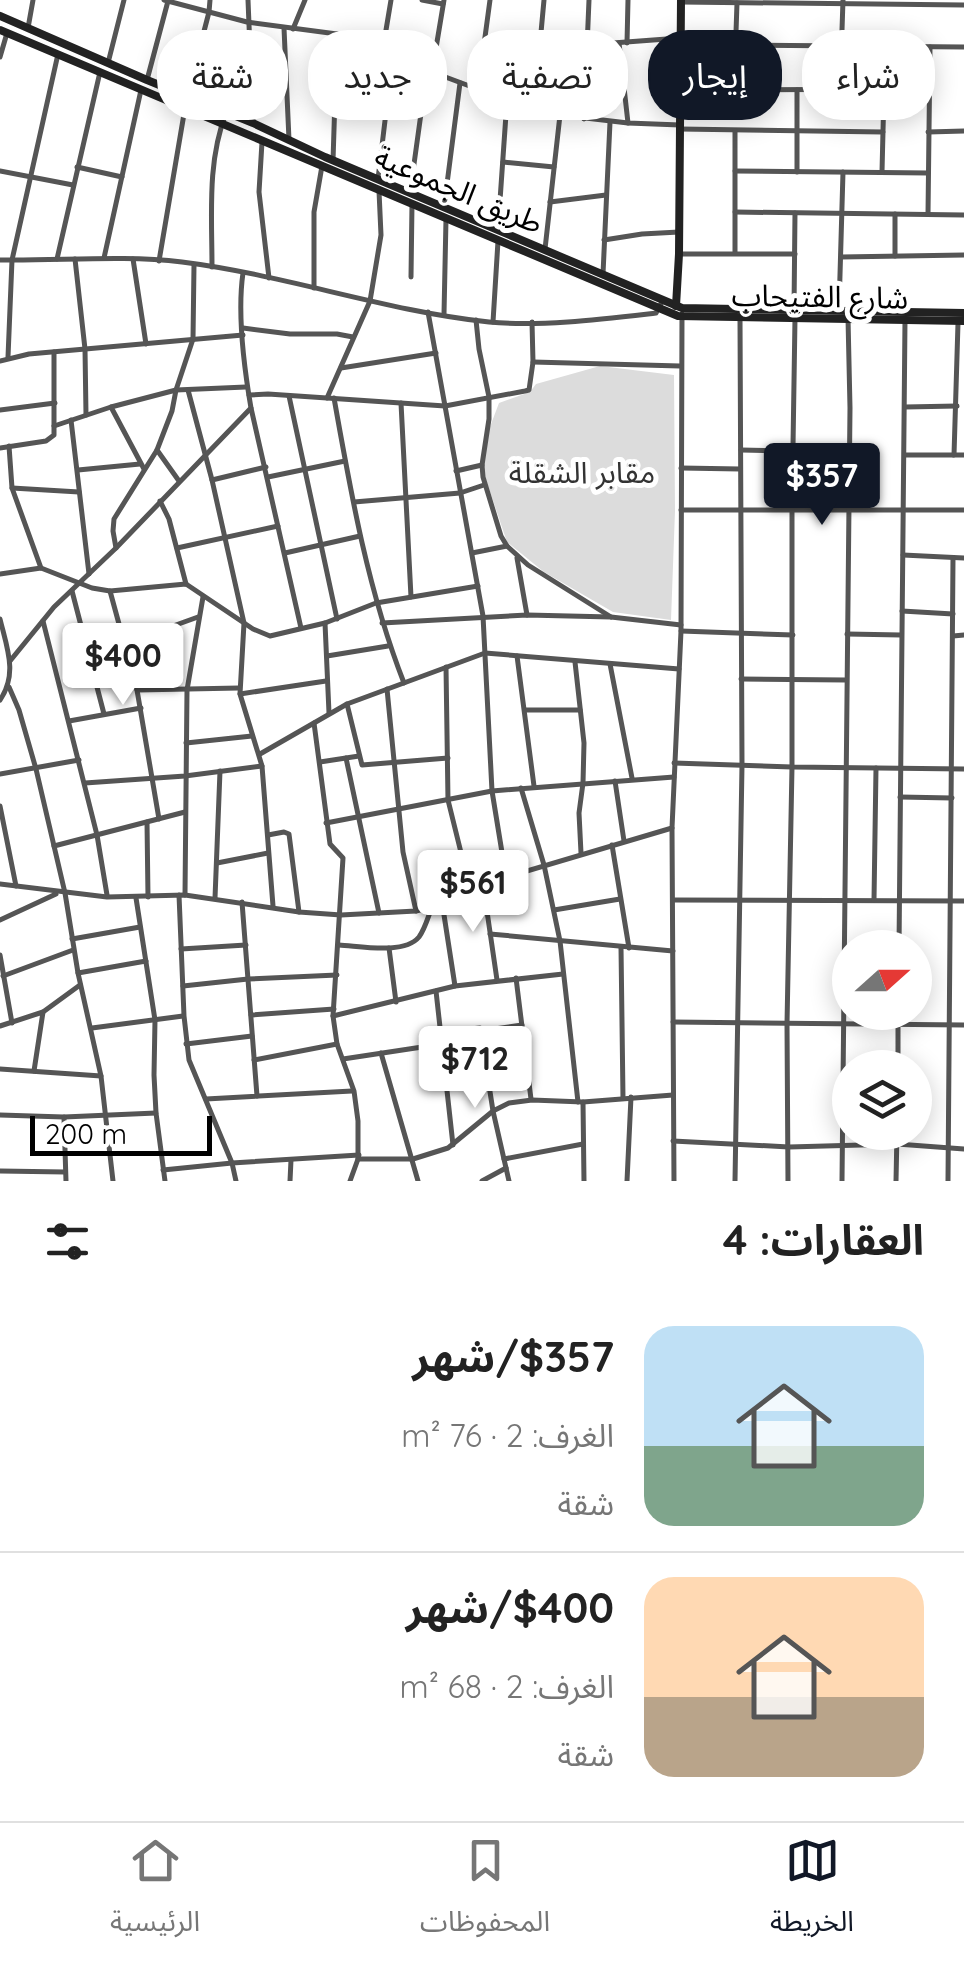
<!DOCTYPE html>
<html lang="ar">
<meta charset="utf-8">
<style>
:root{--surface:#fff;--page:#f6f6f6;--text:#222;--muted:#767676;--line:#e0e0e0;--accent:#111827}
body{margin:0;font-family:Quicksand,"Noto Sans Arabic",sans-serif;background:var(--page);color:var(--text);direction:rtl;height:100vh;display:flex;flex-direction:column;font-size:38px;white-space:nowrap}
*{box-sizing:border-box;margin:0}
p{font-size:32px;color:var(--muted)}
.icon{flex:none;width:55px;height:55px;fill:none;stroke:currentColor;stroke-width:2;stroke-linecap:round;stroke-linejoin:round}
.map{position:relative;height:1181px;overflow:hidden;direction:ltr}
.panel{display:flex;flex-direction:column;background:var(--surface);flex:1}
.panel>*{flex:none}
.hud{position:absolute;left:30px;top:30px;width:905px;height:90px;direction:rtl;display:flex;gap:20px}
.needle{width:65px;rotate:69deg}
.fabs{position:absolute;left:832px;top:930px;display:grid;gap:20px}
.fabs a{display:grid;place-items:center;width:100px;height:100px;border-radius:50%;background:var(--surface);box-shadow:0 5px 25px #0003;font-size:50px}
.scale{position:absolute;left:30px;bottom:25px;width:182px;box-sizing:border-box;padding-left:10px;border:5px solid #000;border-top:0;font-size:28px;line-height:35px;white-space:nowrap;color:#000;-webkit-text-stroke:8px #fff;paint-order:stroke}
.price{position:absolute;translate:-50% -85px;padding:0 22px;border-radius:10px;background:#fff;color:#222;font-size:32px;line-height:65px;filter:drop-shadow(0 2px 5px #0008)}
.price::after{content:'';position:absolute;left:50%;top:60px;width:30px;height:22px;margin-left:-15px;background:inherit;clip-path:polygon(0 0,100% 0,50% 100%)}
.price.selected{background:var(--accent);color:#fff}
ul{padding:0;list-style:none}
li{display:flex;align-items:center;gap:30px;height:250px;padding:0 40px}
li+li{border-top:2px solid var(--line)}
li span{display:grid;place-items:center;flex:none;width:280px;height:200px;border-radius:30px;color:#555}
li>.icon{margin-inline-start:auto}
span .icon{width:120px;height:120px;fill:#fffc;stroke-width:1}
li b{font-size:42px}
h2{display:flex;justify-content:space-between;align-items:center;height:120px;padding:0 40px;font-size:42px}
.pill{padding:0 35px;border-radius:40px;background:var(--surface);box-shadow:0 5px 25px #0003;font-size:35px;line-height:90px}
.pill.selected{background:var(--accent);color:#fff}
.dock{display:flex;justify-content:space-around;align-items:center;height:140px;border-top:2px solid var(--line);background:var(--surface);font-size:28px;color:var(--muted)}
.dock a{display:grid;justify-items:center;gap:5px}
.dock .selected{color:var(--accent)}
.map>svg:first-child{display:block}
.green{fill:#dcdcdc}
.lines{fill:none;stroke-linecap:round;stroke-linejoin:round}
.street{stroke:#555;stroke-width:5}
.secondary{stroke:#222;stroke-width:8}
.labels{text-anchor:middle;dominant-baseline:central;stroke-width:10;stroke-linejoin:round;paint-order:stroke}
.street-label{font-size:30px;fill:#000;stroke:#fff}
.park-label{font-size:30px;fill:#333;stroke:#fff}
</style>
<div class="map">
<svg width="964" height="1181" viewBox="0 0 964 1181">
<rect width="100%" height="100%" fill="#fff"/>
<!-- green -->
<path class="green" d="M 600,366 L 674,375 L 675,511 L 671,620 L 613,612 L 544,572 L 507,542 L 483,471 L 488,432 L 499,403 L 530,392 L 536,384 Z"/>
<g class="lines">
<!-- street -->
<g class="street">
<path d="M 164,0 L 247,22 L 337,34 L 368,41 L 432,72 L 507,100 L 560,115 L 628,123 L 680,125"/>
<path d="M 248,0 L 253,123"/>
<path d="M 422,0 L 443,4"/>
<path d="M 681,2 L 964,5"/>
<path d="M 28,28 L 33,0"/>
<path d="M 284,28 L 289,140"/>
<path d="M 293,29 L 305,0"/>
<path d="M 619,43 L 628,123"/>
<path d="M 627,43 L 628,0"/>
<path d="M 586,45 L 680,38"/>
<path d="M 736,45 L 964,47"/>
<path d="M 383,48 L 391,0"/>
<path d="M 0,57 L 7,33"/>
<path d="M 108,63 L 124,0"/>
<path d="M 432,72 L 444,0"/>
<path d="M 147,80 L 168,1"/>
<path d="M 478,89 L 490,0"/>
<path d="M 680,90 L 929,89"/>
<path d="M 734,90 L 737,3"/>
<path d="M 797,90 L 797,172"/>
<path d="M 840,90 L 843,0"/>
<path d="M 187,97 L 209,12 L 210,0"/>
<path d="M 336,106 L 354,107 L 387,102"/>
<path d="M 534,108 L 544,0"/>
<path d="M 584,119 L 589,0"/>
<path d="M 680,129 L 883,132"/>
<path d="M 735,131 L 735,253"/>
<path d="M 928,132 L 964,131"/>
<path d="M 262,142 L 259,192 L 269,278"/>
<path d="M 333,161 L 337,34"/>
<path d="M 503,162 L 554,167"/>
<path d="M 77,167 L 122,177"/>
<path d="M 0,171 L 73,185"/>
<path d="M 735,171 L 928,173"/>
<path d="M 882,172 L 884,90"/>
<path d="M 378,179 L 393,54"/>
<path d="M 410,193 L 427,70"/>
<path d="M 550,202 L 606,195"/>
<path d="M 444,207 L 460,83"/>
<path d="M 735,212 L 964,215"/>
<path d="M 895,214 L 895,256"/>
<path d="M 928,214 L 930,47"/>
<path d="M 498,229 L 507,100"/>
<path d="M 604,240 L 642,234 L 679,232"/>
<path d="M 545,249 L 560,115"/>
<path d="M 679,254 L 795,254"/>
<path d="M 841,257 L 964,255"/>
<path d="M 104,258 L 141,90"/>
<path d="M 57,259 L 100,72"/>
<path d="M 75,259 L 85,349 L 86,415"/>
<path d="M 133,259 L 146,344"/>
<path d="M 0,260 C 61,261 122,255 182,262 C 286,275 385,311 489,322 C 540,327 604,319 656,313 L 663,300"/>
<path d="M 159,261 L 185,108"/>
<path d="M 212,267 C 212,215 207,162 226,113"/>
<path d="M 603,274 L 610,122"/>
<path d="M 411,277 L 412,204"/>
<path d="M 314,288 L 314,212 L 322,166"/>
<path d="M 839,309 L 843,172"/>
<path d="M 794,310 L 795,213"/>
<path d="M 428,312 L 483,616 L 492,791 L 506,877"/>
<path d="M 444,314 L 446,219"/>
<path d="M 476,320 L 479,349 L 489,397 L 489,419 L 482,465 L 483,477 L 501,536 L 507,546 L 528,565 L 611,617"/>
<path d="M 493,322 L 498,241"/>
<path d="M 243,328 L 290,334 L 337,334 L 353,337"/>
<path d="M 8,357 L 12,260 L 58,54"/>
<path d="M 0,361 L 29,354 L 243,335"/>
<path d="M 533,362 L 680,366"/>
<path d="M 341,368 L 436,353"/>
<path d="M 188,390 L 212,480 L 244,623 L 240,694 L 262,766 L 273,906"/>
<path d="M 249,395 L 268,394 L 445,406 L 525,391 L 529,390 L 533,362 L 532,322"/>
<path d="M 289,396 L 337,619"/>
<path d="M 327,398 L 370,301 L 381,235 L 379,191"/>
<path d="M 334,398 C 351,494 368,591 404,683"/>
<path d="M 401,403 L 411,597"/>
<path d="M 111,407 L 144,469"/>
<path d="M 905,407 L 957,406"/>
<path d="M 251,408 L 301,628"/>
<path d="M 0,410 L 55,403"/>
<path d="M 71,420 L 89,574"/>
<path d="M 54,426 L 111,407 L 176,390 L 246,387"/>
<path d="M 9,446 L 12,488 L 41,568"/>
<path d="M 0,448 L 46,441 L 54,435 L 54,352"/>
<path d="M 157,450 L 179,481"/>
<path d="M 741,450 L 793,451"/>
<path d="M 905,455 L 964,455"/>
<path d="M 954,455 L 958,323"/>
<path d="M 681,468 L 740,469"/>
<path d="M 78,470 L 140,464"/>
<path d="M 456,471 L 482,465"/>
<path d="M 268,477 L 345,461"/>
<path d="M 212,480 L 266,467"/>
<path d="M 12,488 L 79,492"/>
<path d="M 160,501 L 169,519 L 186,584"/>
<path d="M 354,502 L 460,493 L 484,485"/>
<path d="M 681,510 L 964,510"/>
<path d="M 116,548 L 113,531 L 114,519 L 157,450 L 172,411 L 176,390 L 193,339 L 194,265"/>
<path d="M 177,548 L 278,526"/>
<path d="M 285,553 L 360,536"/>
<path d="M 472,553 L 507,546"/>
<path d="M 903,555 L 964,558"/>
<path d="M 517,558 L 527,615"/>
<path d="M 0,574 L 41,568 L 92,588 L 110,591 L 186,584 L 253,629 L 270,636 L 325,623 L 376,603 L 478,586"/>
<path d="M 72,591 L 104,714"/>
<path d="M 110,591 L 137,690 L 159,819"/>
<path d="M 902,611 L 953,614"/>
<path d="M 0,619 C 7,648 18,674 0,700"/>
<path d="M 43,621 L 97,835 L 107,895"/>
<path d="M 325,623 L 329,713"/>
<path d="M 382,623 L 527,615 L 611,617 L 681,625"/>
<path d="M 681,631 L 793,635"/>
<path d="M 847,634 L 901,635"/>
<path d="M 953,636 L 964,635"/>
<path d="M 126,643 L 198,617"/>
<path d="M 327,656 L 388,646"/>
<path d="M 517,656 L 534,786"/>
<path d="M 10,661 L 54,607 L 116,548 L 251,408 C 244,367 237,314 243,273"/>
<path d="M 575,662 L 584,743 L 583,783 L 579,813 L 581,853"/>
<path d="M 610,664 L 632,778"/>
<path d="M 446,667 L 448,800 L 470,889"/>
<path d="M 741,679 L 846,680"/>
<path d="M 9,687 L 19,710 L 36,769 L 65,893 L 78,973 L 101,1076 L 113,1181"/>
<path d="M 387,689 L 403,852 L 416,911"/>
<path d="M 137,690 L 239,688"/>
<path d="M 240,694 L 326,681"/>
<path d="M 347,704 L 362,765 L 448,758"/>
<path d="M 525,710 L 580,710"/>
<path d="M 69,721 L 141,708"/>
<path d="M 314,723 L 330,844 L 343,858 L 333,1016 L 337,1044 L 354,1091 L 358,1121 L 358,1159 L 350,1181"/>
<path d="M 186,743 L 252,736"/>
<path d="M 260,754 L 347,704 L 485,653 L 679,669"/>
<path d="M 346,758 L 379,913"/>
<path d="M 320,762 L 359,756"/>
<path d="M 674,763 L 792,767 L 964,769"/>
<path d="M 0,774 L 79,760"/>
<path d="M 615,781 L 624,841"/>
<path d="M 85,783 L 185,776 L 262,766"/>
<path d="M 521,788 L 544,865 L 560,941 L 578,1102"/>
<path d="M 900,797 L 952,798"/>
<path d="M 0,806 L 16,886"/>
<path d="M 147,822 L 148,897"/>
<path d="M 326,823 L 492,791 L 674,777"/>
<path d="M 268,835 L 284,832 L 289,834 L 299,912"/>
<path d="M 612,845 L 629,948"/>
<path d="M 54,846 L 185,812"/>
<path d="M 217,863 L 268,853"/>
<path d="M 0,884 L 107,897 L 185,895 L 299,912 L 341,915 L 416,911 L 432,907 L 483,884 L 672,828"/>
<path d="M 483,884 L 497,980"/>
<path d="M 179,895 L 184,1016 L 189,1060 L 232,1163 L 236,1181"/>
<path d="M 185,895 L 187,690 L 203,597"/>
<path d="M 136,898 L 155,1020 L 154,1075 L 156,1113 L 165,1181"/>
<path d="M 215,898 L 220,771"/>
<path d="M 673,900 L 964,901"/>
<path d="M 874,900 L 876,768"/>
<path d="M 242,902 L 257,1096"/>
<path d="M 442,902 L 455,986"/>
<path d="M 554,910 L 620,899"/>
<path d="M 0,920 L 56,894"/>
<path d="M 490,934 L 673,951"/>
<path d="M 72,939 L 140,927"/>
<path d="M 339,945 C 360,946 404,955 419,937 C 425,929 428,917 432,907"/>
<path d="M 621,947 L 623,1098"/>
<path d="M 389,948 L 396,1002"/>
<path d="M 899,948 L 905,320"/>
<path d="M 181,949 L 246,945"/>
<path d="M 0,955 L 12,1023"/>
<path d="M 78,973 L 146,961"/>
<path d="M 3,976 L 73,950"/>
<path d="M 516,978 L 531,1099"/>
<path d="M 183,986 L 248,979 L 337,975"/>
<path d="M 436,991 L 453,1145"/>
<path d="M 251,1015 L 334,1009"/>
<path d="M 333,1016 L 455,986 L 563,974"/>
<path d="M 673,1022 L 964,1025"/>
<path d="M 0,1026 L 43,1012 L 80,985"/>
<path d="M 92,1028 L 183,1016"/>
<path d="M 481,1031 L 522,1025"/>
<path d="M 441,1032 L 480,1028 L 493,1111 L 509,1181"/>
<path d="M 186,1044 L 252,1036"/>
<path d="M 381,1053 L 418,1181"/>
<path d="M 343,1059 L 442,1044"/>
<path d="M 254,1060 L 337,1044"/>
<path d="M 898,1068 L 898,1012"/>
<path d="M 0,1069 L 101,1076"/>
<path d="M 34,1071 L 43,1012"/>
<path d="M 206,1099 L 352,1091"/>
<path d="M 583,1102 L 584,1181"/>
<path d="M 0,1115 L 64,1117 L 156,1113"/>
<path d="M 64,1117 L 66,1181"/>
<path d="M 673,1141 L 789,1147 L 897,1144 L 964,1149"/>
<path d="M 358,1159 L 413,1159 L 448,1148 L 493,1111 L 509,1103 L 532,1100 L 583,1102 L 673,1095"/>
<path d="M 504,1159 L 583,1144"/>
<path d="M 163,1170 L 232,1163 L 359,1155"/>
<path d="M 0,1171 L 65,1172"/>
<path d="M 290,1181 L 291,1160"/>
<path d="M 482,1181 L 506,1168"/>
<path d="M 627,1181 L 631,1097"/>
<path d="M 674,1181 L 672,828 L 681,631 L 682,314"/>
<path d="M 735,1181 L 742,765 L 740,318"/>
<path d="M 788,1181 L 787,1024 L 792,767 L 792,511 L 795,318"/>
<path d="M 842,1181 L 850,408 L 848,318"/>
<path d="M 896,1181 L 897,1132"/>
<path d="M 948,1181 L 953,558"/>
</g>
<!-- secondary -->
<g class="secondary">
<path d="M 0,16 L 147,80 L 253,123 L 325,157 L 682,308 L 964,313"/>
<path d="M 0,30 L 678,316 L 964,321"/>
<path d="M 676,306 L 679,254 L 681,0"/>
</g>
</g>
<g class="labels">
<!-- street labels -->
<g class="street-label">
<text transform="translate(459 189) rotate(23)">طريق الجموعية</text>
<text transform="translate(820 296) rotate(1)">شارع الفتيحاب</text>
</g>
<!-- park labels -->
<g class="park-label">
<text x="582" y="472">مقابر الشقلة</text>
</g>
</g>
</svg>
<div class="fabs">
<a><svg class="needle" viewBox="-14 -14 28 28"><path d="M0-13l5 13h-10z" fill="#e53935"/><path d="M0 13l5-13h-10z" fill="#767676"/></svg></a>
<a><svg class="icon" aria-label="layers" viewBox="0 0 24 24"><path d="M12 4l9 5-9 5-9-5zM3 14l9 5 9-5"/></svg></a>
</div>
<div class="scale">200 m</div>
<b class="price selected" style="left:822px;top:528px">$357</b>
<b class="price" style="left:123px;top:708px">$400</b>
<b class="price" style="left:473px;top:935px">$561</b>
<b class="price" style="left:475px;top:1111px">$712</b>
<div class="hud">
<a class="pill">شراء</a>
<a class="pill selected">إيجار</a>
<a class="pill">تصفية</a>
<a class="pill">جديد</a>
<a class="pill">شقة</a>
</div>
</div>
<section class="panel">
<h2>العقارات: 4<svg class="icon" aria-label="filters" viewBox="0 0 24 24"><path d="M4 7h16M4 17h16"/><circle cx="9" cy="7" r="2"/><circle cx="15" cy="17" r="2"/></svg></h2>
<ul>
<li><span style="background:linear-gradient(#bfe0f5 60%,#7fa58c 0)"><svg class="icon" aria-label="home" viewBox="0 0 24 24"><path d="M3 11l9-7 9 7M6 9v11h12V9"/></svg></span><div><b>$357/شهر</b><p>الغرف: 2 · 76 m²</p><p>شقة</p></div></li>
<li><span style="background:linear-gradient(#ffd9b3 60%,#b9a48a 0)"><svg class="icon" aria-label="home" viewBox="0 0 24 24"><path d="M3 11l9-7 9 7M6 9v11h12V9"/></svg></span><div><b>$400/شهر</b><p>الغرف: 2 · 68 m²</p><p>شقة</p></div></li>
</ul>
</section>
<nav class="dock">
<a class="selected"><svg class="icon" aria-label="map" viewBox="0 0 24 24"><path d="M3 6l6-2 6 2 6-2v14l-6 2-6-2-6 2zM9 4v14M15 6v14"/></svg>الخريطة</a>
<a><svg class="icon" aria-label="saved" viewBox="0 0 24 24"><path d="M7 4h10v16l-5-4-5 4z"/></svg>المحفوظات</a>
<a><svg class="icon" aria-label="home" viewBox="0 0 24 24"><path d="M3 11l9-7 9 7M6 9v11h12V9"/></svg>الرئيسية</a>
</nav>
